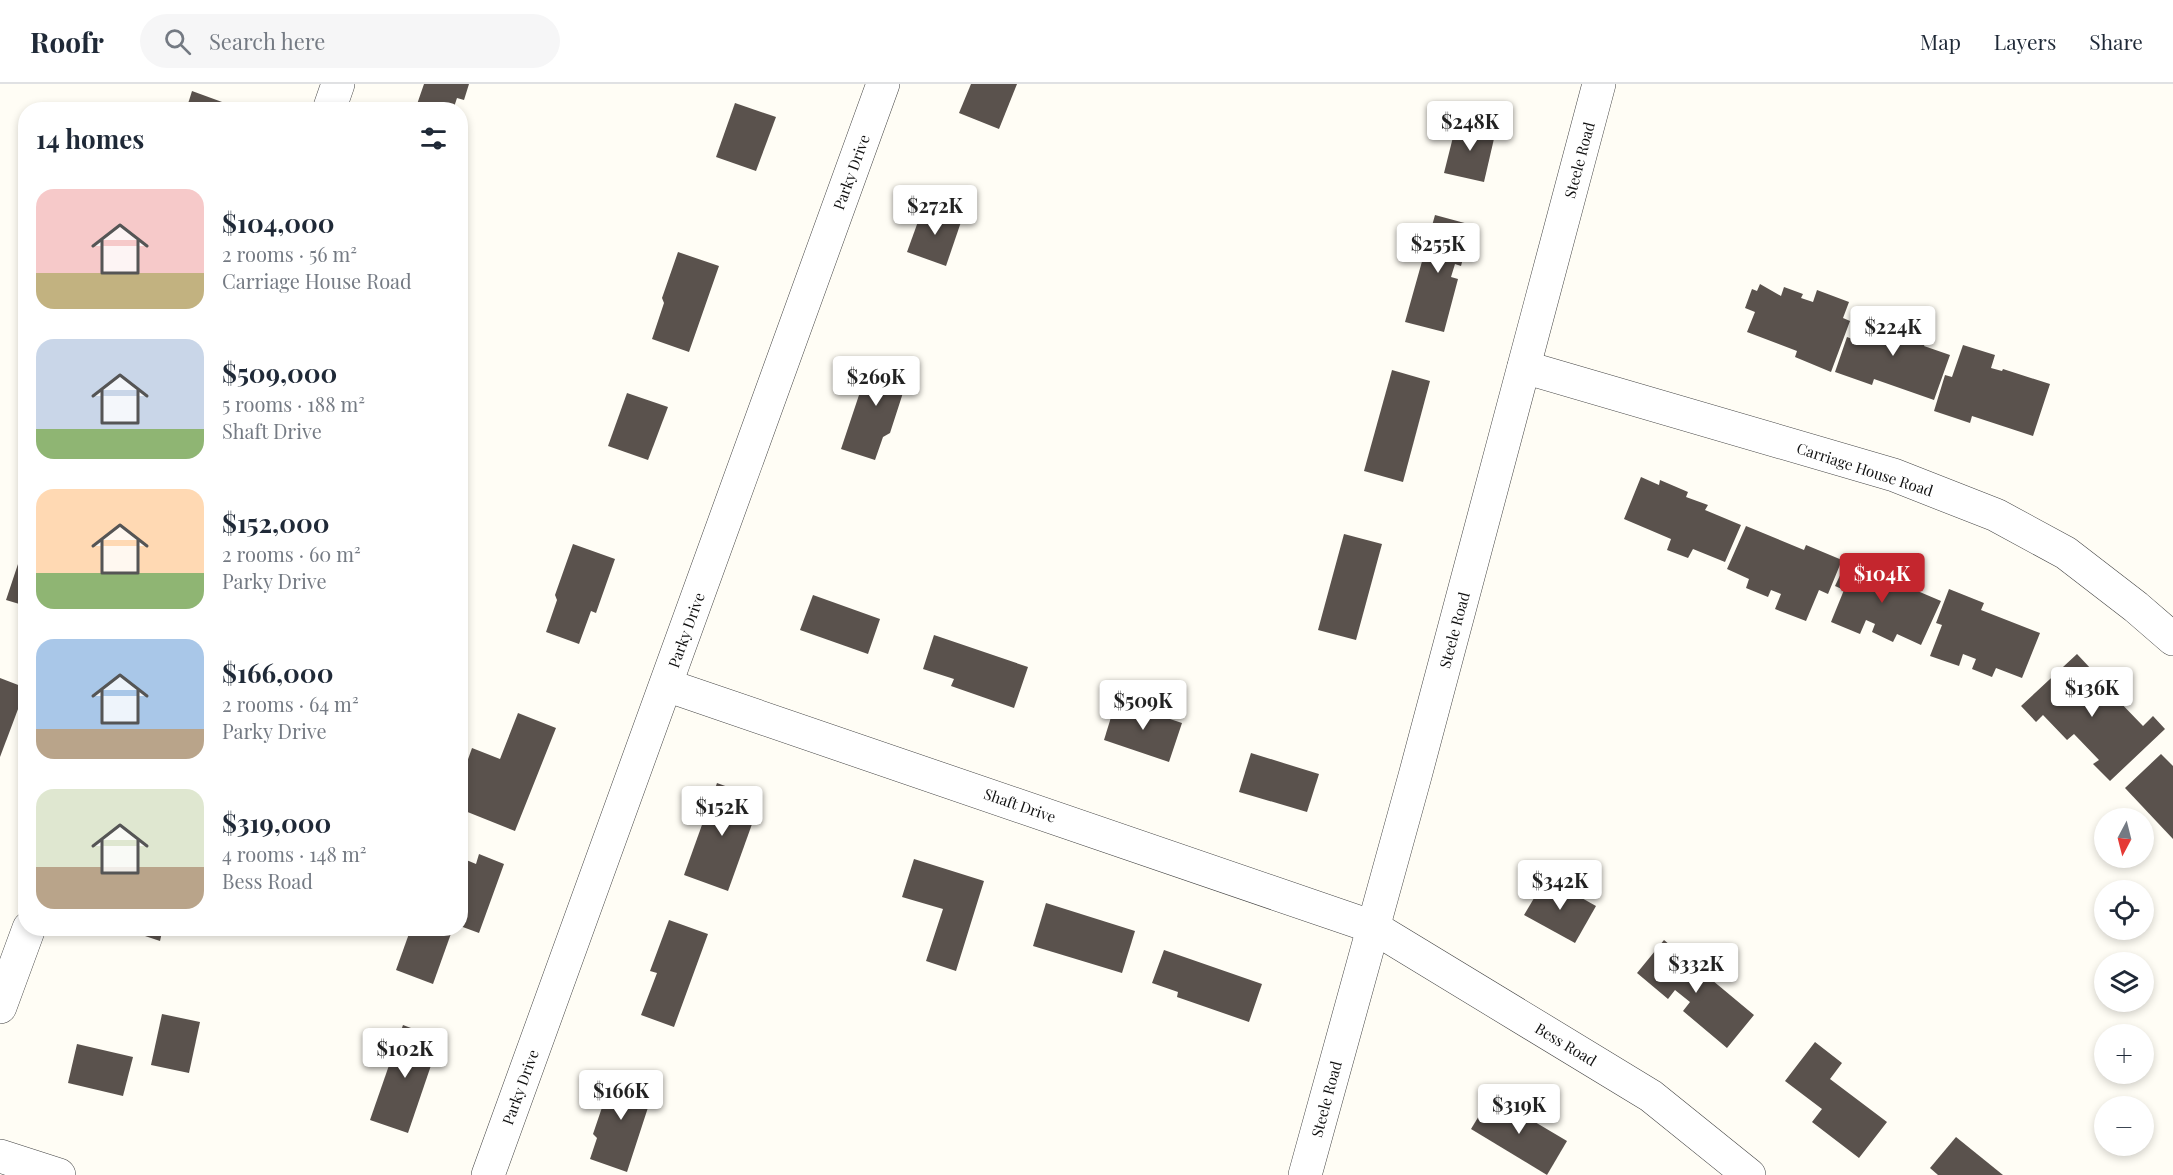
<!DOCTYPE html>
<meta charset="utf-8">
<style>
:root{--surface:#fff;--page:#f6f6f7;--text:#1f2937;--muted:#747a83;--line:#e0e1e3;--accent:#c4262e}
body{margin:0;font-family:"Playfair Display",serif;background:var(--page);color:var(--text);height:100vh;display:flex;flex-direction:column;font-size:22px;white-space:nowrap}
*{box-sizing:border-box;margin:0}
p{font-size:20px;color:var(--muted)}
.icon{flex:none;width:33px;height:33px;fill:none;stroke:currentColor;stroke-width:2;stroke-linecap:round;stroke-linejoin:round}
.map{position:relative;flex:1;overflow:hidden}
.sheet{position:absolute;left:18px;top:18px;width:450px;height:834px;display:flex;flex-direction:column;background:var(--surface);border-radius:24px;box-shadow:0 3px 9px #0003}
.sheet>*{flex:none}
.needle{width:39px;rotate:187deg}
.buttons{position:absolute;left:2094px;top:724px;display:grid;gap:12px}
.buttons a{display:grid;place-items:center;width:60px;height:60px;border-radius:50%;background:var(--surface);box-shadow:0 3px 9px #0003;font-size:30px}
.price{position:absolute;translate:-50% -51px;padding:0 14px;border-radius:6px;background:#fff;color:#222;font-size:20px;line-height:39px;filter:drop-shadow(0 2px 3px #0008)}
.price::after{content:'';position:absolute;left:50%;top:36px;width:18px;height:14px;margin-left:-9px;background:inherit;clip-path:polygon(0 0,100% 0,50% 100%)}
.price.selected{background:var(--accent);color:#fff}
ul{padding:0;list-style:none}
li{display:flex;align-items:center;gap:18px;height:150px;padding:0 18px}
li span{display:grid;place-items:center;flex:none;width:168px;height:120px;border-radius:18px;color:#555}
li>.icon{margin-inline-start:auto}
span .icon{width:72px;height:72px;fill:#fffc;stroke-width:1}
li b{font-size:26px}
h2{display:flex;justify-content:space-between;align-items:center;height:72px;padding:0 18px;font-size:26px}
header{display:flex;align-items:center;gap:36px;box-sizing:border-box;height:84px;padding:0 30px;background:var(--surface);border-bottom:2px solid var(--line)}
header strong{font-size:28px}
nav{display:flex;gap:33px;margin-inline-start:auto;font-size:21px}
.search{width:420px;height:54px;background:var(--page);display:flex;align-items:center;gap:15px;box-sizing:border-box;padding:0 21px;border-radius:33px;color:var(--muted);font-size:22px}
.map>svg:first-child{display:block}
.building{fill:#5a524d}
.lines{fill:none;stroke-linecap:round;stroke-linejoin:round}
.minor-casing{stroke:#444;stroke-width:34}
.minor{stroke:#fff;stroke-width:33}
.labels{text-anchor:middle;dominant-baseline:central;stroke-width:6;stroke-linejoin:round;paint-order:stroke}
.street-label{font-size:15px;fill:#111;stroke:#fff}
</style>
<header>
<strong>Roofr</strong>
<div class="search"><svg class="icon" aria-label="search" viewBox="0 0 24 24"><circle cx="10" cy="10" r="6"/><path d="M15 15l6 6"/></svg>Search here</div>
<nav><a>Map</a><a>Layers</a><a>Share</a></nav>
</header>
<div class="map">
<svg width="2173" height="1091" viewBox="0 0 2173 1091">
<rect width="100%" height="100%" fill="#fffdf5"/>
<!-- building -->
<g class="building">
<path d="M 424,0 L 469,0 L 464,16 L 457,14 L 453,26 L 415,26 Z"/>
<path d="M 971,0 L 1017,0 L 999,45 L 959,29 Z"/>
<path d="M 192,7 L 233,22 L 231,26 L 186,26 Z"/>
<path d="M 735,19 L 776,33 L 756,87 L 716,73 Z"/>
<path d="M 1457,37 L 1496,46 L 1484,98 L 1444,89 Z"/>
<path d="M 924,121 L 962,135 L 946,182 L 907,168 Z"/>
<path d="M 1435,131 L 1472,141 L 1461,182 L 1455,180 L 1451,193 L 1458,195 L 1444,248 L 1405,238 Z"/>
<path d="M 678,168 L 719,182 L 689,268 L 652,255 L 664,219 L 662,214 Z"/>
<path d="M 1760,200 L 1781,212 L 1784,203 L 1803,210 L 1801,214 L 1813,218 L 1817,206 L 1849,218 L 1843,234 L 1850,237 L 1831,288 L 1795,273 L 1797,267 L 1747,248 L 1755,228 L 1745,224 L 1752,205 L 1757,207 Z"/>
<path d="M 1866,224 L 1896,234 L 1890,249 L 1900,252 L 1904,241 L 1929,250 L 1924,262 L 1950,271 L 1934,316 L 1874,295 L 1872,301 L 1835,288 L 1847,253 L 1855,256 Z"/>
<path d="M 1963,261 L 1995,271 L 1991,284 L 2002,287 L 2003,285 L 2050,300 L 2033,352 L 1972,332 L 1970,339 L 1934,327 L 1945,291 L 1952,293 Z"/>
<path d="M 872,272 L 911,284 L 890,349 L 883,353 L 875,376 L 841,365 Z"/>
<path d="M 1392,286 L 1430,297 L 1403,398 L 1364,387 Z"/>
<path d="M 627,309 L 668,323 L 648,376 L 608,362 Z"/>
<path d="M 1641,393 L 1659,401 L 1660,396 L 1688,408 L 1686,413 L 1708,421 L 1705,426 L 1741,441 L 1725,478 L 1693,465 L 1688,474 L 1667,466 L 1671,455 L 1624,435 Z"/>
<path d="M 1746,442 L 1804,466 L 1806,461 L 1842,476 L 1828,510 L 1819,506 L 1806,537 L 1775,525 L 1781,510 L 1771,506 L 1768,513 L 1746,504 L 1749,495 L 1727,485 Z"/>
<path d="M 1344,450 L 1382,460 L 1356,556 L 1318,546 Z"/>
<path d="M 25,459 L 26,459 L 26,522 L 6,516 Z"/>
<path d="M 573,460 L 615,475 L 596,529 L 591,527 L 579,560 L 546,548 L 557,516 L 555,511 Z"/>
<path d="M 1850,470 L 1883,484 L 1880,491 L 1941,517 L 1921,561 L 1897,550 L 1893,558 L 1872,548 L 1875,540 L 1866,536 L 1860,550 L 1831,538 L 1844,506 L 1835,502 Z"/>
<path d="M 1949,505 L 1984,519 L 1981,526 L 2040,549 L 2022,594 L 1996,584 L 1992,593 L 1972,585 L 1976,575 L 1963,570 L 1959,582 L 1930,572 L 1942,541 L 1936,539 Z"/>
<path d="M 813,511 L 880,535 L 868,570 L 800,546 Z"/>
<path d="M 934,551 L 1028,583 L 1014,624 L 951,602 L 954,595 L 923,585 Z"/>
<path d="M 2077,570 L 2092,586 L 2084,594 L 2108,619 L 2115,613 L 2143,642 L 2153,632 L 2165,645 L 2110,697 L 2093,680 L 2099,676 L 2074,650 L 2067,656 L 2043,631 L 2036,638 L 2021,622 Z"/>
<path d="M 0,594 L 26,604 L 0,673 Z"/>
<path d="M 1116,617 L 1182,639 L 1169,678 L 1104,656 Z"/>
<path d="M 518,629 L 556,644 L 515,747 L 460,725 L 460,675 L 467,678 L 472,664 L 500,675 Z"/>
<path d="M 1251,669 L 1319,690 L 1307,728 L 1239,708 Z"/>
<path d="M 2161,670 L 2173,682 L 2173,755 L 2125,704 Z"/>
<path d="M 717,699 L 761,715 L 728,807 L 684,791 Z"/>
<path d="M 479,770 L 504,780 L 479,849 L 460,842 L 460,786 L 464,775 L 476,780 Z"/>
<path d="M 914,775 L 984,797 L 956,887 L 926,877 L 943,825 L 902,813 Z"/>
<path d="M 1546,794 L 1596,822 L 1575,859 L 1524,831 Z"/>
<path d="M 1046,819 L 1135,847 L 1122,889 L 1033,862 Z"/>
<path d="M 669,836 L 708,850 L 674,943 L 641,931 L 657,889 L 650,887 Z"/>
<path d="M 121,844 L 163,844 L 160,857 Z"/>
<path d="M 411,844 L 453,844 L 433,900 L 396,886 Z"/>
<path d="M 1664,856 L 1754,931 L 1727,964 L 1683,927 L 1690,918 L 1675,906 L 1668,915 L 1637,889 Z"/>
<path d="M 1164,866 L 1262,900 L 1249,938 L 1177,913 L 1178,908 L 1152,899 Z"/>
<path d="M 162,930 L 200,938 L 189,989 L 151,981 Z"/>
<path d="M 403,941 L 440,955 L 408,1049 L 370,1036 Z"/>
<path d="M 1815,958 L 1842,979 L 1830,995 L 1887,1038 L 1859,1074 L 1812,1038 L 1822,1025 L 1785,997 Z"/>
<path d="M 77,960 L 133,973 L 123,1012 L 68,999 Z"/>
<path d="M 614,988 L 655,1002 L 627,1088 L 590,1075 L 597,1054 L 593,1050 Z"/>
<path d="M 1491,1012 L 1567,1057 L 1547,1091 L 1471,1045 Z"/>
<path d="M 1956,1053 L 2003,1091 L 1938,1091 L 1930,1084 Z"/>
</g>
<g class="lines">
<!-- minor casing -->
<g class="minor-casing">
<g id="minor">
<path d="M 329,26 L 338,0"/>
<path d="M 1524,283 L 1894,391 L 1996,431 L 2066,469 L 2136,523 L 2173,555"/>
<path d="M 666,601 L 1373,843 L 1651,1012 L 1749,1091"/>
<path d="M 0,923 L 29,844"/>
<path d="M 0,1072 L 59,1091"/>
<path d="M 488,1091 L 883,0"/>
<path d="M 1305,1091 L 1415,692 L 1599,0"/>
</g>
</g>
<!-- minor -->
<use href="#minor" class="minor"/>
</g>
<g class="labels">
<!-- street labels -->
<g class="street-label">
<text transform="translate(1579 76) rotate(-75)">Steele Road</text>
<text transform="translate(851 88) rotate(-70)">Parky Drive</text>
<text transform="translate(1865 385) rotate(18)">Carriage House Road</text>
<text transform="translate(686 546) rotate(-70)">Parky Drive</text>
<text transform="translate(1454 546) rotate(-75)">Steele Road</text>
<text transform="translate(1020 721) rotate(19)">Shaft Drive</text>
<text transform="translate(1566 960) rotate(31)">Bess Road</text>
<text transform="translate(520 1003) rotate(-70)">Parky Drive</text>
<text transform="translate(1326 1015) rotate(-75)">Steele Road</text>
</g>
</g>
</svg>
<div class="buttons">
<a><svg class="needle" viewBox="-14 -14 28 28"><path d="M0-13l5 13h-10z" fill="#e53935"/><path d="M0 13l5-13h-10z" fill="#747a83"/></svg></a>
<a><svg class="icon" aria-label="locate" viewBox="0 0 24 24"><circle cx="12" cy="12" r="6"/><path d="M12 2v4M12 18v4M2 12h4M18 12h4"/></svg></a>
<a><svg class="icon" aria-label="layers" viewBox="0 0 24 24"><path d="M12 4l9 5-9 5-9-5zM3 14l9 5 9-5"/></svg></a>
<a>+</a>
<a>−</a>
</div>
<b class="price" style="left:1470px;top:68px">$248K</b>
<b class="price" style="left:935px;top:152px">$272K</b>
<b class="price" style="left:1438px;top:190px">$255K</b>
<b class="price" style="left:1893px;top:273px">$224K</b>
<b class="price" style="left:876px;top:323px">$269K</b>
<b class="price selected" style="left:1882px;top:520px">$104K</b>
<b class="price" style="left:2092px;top:634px">$136K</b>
<b class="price" style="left:1143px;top:647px">$509K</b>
<b class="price" style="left:722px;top:753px">$152K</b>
<b class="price" style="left:1560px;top:827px">$342K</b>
<b class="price" style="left:1696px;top:910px">$332K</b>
<b class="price" style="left:405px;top:995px">$102K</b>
<b class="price" style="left:621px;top:1037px">$166K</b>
<b class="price" style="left:1519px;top:1051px">$319K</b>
<section class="sheet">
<h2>14 homes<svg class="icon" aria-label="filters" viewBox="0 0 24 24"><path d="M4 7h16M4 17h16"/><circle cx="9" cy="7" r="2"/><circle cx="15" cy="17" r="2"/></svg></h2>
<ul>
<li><span style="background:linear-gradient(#f6c9c9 70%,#c2b280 0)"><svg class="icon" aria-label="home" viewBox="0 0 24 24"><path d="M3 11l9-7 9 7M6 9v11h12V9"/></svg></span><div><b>$104,000</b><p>2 rooms · 56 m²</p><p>Carriage House Road</p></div></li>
<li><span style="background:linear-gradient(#c9d6e8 75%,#8fb573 0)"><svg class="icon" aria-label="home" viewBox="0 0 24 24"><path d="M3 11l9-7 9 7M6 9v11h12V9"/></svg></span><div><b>$509,000</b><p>5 rooms · 188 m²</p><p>Shaft Drive</p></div></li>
<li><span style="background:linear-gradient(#ffd9b3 70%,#8fb573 0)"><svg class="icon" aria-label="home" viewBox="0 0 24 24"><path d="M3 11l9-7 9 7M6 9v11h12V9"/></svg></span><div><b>$152,000</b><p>2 rooms · 60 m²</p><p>Parky Drive</p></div></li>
<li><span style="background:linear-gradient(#a9c7e8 75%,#b9a48a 0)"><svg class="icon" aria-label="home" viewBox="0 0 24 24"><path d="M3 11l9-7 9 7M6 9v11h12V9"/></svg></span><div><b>$166,000</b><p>2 rooms · 64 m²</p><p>Parky Drive</p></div></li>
<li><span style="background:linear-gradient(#dfe7d0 65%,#b9a48a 0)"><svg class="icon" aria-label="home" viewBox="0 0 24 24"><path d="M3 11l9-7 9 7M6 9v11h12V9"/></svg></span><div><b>$319,000</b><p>4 rooms · 148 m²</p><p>Bess Road</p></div></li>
</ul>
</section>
</div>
